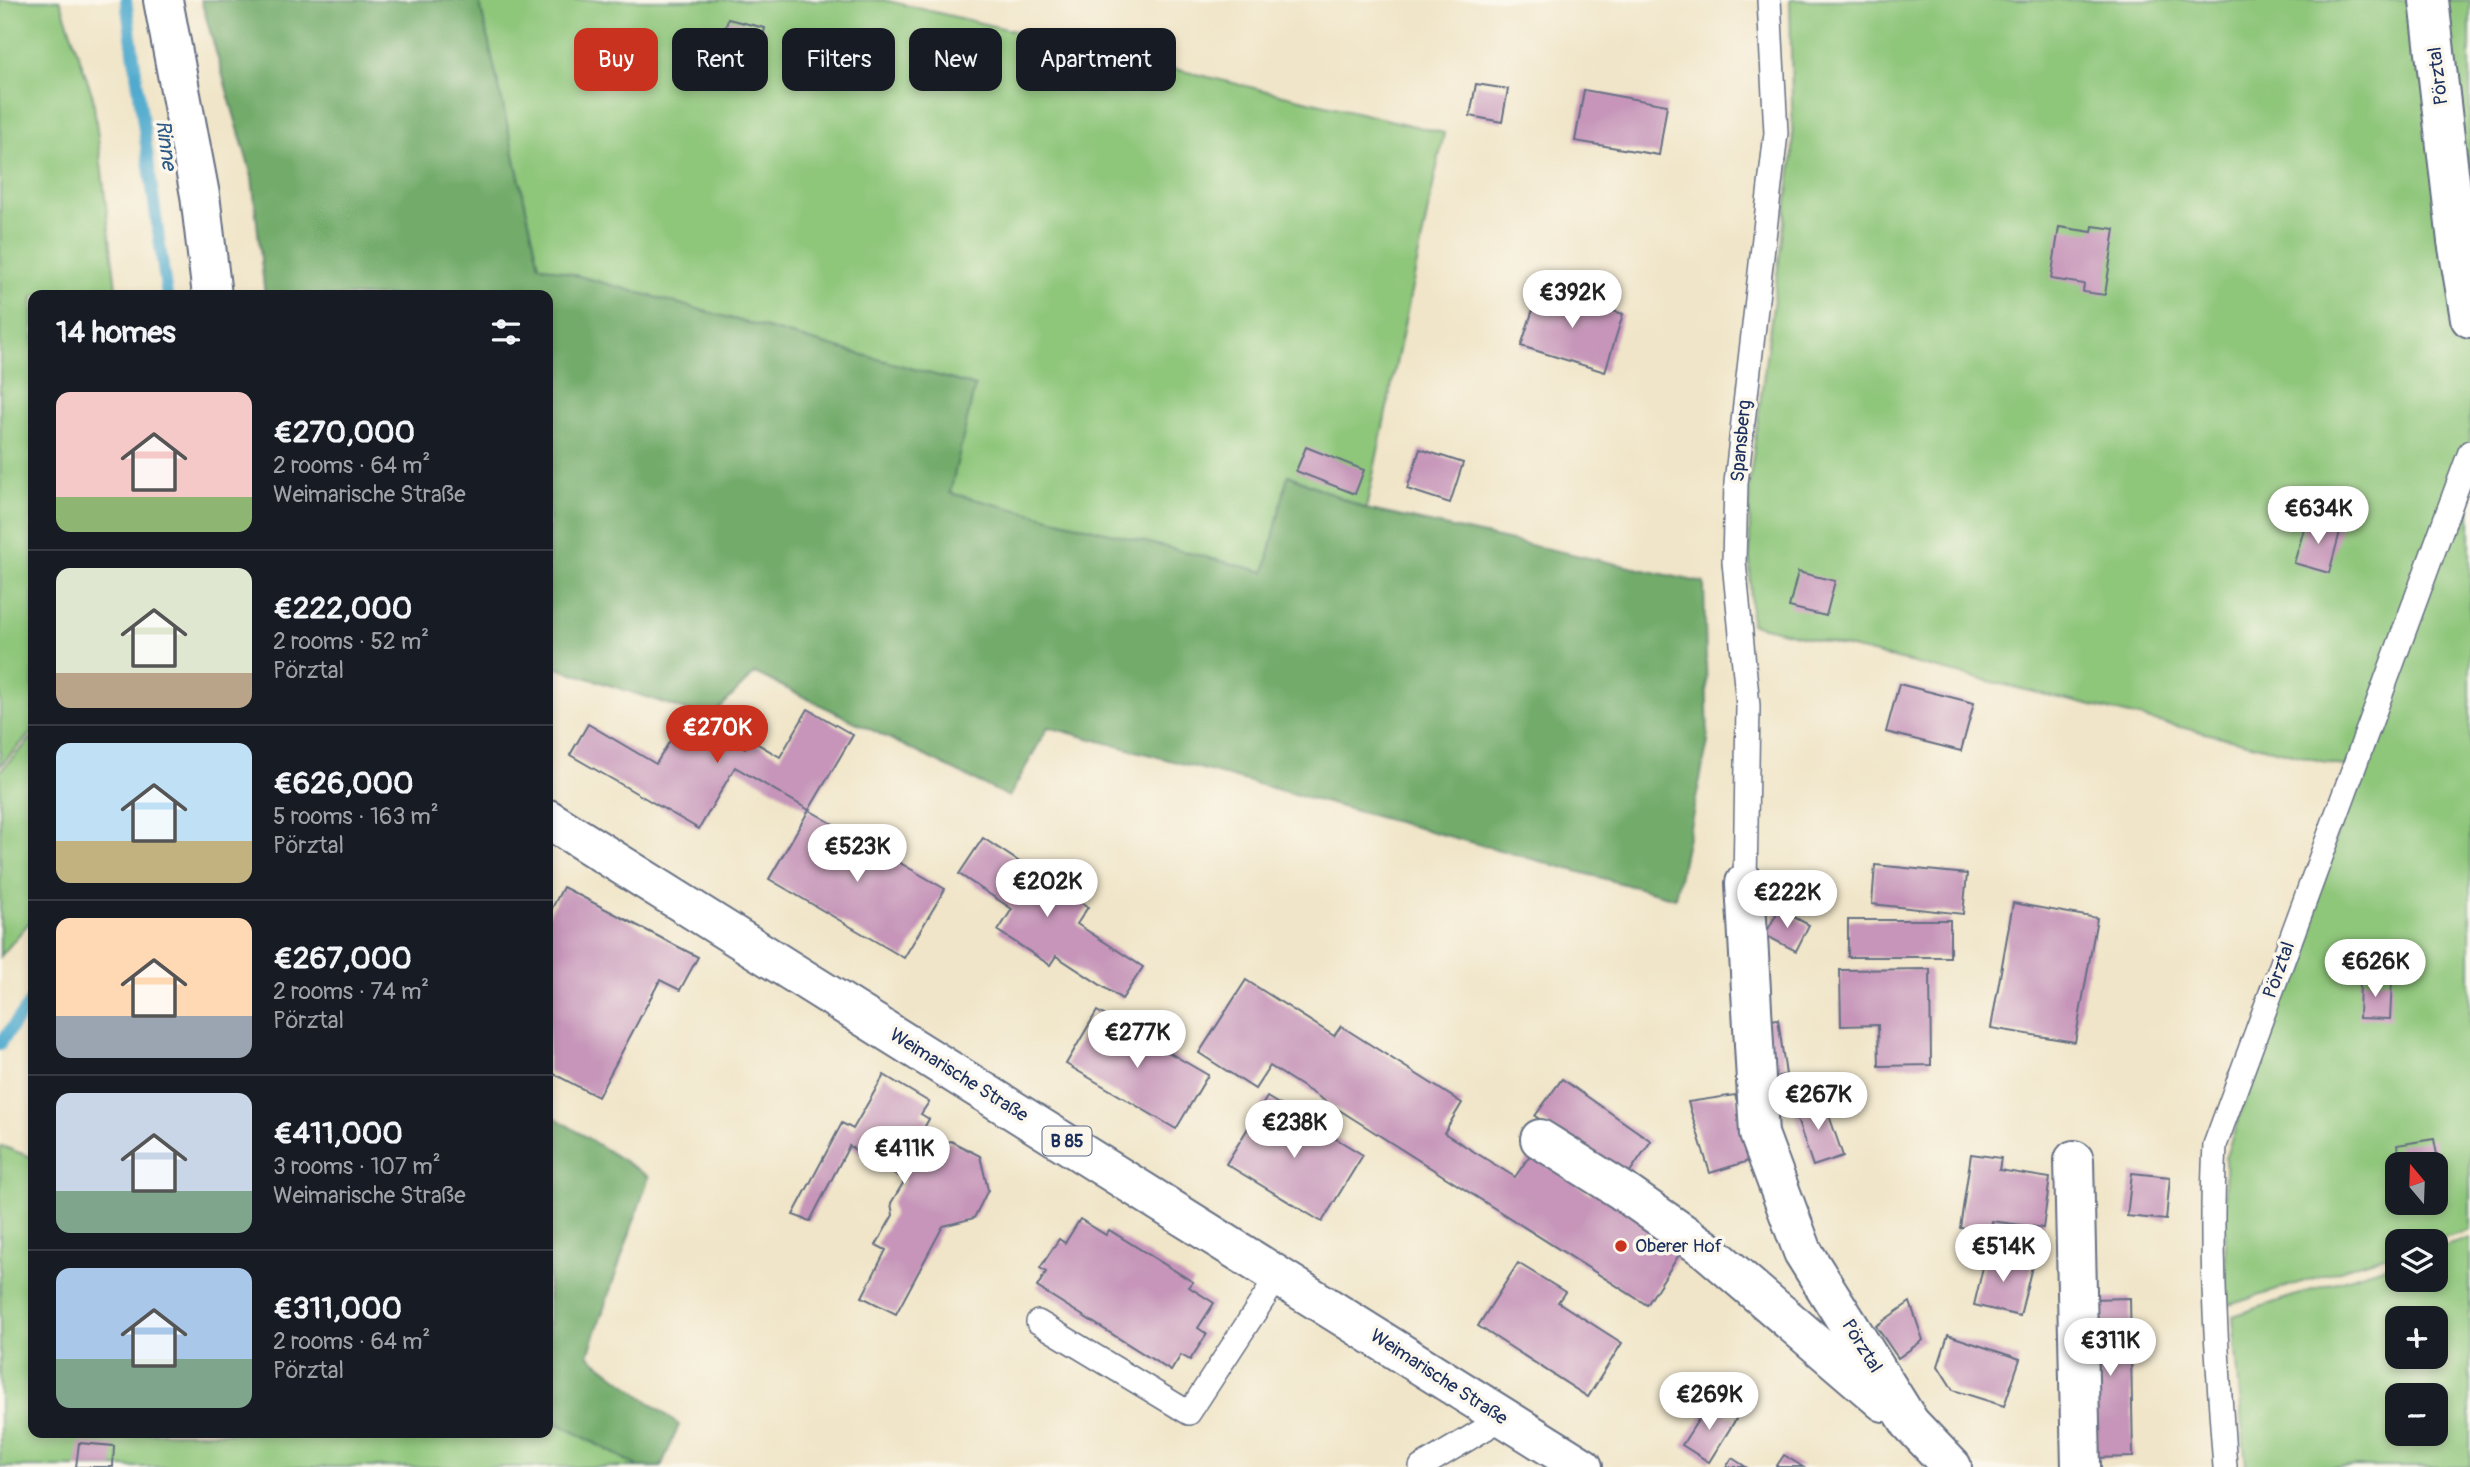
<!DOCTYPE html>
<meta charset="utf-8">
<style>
:root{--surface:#171b24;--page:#20242c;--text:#f1f3f6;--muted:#9ea1a6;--line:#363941;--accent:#c8321e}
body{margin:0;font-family:Pangolin,sans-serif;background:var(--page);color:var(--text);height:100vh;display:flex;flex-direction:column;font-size:26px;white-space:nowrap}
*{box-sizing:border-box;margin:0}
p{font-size:23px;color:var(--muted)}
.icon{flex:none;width:38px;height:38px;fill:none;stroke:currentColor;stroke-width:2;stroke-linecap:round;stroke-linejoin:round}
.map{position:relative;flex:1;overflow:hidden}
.drawer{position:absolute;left:28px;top:290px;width:525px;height:1148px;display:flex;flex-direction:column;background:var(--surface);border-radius:14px;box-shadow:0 4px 10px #0003}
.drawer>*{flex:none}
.guide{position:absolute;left:574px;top:28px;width:665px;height:63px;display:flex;gap:14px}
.needle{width:46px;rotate:341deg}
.fabs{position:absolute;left:2385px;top:1152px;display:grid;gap:14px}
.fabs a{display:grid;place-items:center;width:63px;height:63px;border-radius:14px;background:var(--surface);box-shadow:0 4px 10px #0003;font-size:35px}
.price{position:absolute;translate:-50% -60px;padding:0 16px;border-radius:24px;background:#fff;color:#222;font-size:23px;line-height:46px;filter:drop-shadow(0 2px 4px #0008)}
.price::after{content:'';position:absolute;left:50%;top:42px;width:21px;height:16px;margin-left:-10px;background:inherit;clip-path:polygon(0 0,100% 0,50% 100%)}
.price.current{background:var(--accent);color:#fff}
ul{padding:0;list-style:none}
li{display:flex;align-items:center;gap:21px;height:175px;padding:0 28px}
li+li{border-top:2px solid var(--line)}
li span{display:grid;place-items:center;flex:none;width:196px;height:140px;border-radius:14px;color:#555}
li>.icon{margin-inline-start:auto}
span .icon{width:84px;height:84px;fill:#fffc;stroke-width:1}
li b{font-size:30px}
h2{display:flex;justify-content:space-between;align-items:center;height:84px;padding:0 28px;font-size:30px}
.pill{padding:0 24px;border-radius:14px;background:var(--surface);box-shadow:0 4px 10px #0003;font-size:24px;line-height:63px}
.pill.current{background:var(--accent);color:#fff}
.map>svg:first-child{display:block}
.green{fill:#8ec67a;stroke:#547a6c;stroke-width:2;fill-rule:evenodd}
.forest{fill:#72ab6a;stroke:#466d64;stroke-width:2}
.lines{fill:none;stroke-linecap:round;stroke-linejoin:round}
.stream{stroke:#50aace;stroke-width:12}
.building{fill:#c695b9}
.lane-casing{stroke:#666f83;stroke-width:26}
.street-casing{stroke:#666f83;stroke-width:42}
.primary-casing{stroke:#666f83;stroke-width:42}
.lane{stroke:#fff;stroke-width:23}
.street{stroke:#fff;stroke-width:38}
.primary{stroke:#fff;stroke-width:38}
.poi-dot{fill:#c8321e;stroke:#fbf7ec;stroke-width:2.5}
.labels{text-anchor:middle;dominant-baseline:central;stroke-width:7;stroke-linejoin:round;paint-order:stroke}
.shield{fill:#fbf7ec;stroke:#5e6b89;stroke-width:2}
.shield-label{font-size:18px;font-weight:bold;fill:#1b2f5e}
.street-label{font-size:19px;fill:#1b2f5e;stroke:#fbf7ec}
.poi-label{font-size:19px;fill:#1b2f5e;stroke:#fbf7ec;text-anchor:start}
.water-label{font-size:21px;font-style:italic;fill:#2e5a85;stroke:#fbf7ec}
</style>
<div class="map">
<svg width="2470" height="1467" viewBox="0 0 2470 1467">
<rect width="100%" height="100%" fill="#fbf7ec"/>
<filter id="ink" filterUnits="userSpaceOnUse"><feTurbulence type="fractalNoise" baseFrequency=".0143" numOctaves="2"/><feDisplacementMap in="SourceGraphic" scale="14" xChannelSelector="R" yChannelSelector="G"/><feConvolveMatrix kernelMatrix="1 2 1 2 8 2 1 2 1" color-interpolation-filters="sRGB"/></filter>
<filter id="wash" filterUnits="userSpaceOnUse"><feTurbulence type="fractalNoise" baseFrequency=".00686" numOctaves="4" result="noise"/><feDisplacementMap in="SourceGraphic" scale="28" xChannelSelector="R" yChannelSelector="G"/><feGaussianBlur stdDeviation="1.57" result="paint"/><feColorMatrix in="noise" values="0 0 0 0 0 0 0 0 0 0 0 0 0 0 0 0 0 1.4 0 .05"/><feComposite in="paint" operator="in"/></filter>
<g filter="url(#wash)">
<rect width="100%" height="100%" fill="#f0e5c8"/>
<!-- green -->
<g class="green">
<path d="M 0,0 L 60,0 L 93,97 L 117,296 L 33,296 L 33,731 L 0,766 Z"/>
<path d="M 479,0 L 884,0 L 1444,133 L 1366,509 L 1289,475 L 1265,572 L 949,493 L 974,386 L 539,265 Z"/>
<path d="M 1790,0 L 2470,0 L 2470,1230 L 2434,1241 L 2398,1241 L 2397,1252 L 2226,1306 L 2225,1158 L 2359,770 L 1751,624 L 1749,486 L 1793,155 ZM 2398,1164 L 2436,1164 L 2436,1202 L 2398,1202 Z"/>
<path d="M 33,737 L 33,918 L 0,957 L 0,771 Z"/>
<path d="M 2,1146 L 33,1158 L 33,1433 L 548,1433 L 548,1418 L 639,1467 L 0,1467 L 0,1150 Z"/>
<path d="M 2470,1238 L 2470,1467 L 2246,1467 L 2233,1316 L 2397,1262 L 2398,1279 L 2436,1279 L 2436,1249 ZM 2398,1318 L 2436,1318 L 2436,1356 L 2398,1356 ZM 2398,1395 L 2436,1395 L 2436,1433 L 2398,1433 Z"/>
</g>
<!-- forest -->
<g class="forest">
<path d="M 201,0 L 479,0 L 539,265 L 975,386 L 950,493 L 1265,572 L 1288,475 L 1366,509 L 1704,583 L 1708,742 L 1675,898 L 1048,727 L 1009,797 L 755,673 L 710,718 L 548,665 L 548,296 L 265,296 L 252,177 Z"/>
<path d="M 548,1113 L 649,1177 L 588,1355 L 679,1425 L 661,1467 L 639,1467 L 548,1418 Z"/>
</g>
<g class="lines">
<!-- stream -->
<g class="stream">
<path d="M 126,0 L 167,296"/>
<path d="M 0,1044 L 33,998"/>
</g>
</g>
<g id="blocks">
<!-- building -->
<g class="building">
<path d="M 728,19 L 765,28 L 757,63 L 719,53 Z"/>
<path d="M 1476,84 L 1508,89 L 1502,122 L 1470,116 Z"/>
<path d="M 1584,90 L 1667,105 L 1659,155 L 1575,141 Z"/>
<path d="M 2093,226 L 2115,229 L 2105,295 L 2083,292 L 2084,284 L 2051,279 L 2059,227 L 2092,232 Z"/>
<path d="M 1540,288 L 1623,314 L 1605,372 L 1521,346 Z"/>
<path d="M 1306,447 L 1364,470 L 1355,494 L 1296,471 Z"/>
<path d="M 1420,449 L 1463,463 L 1450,503 L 1407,489 Z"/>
<path d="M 2307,519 L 2341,528 L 2329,573 L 2294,563 Z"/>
<path d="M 1798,572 L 1835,581 L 1826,616 L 1789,607 Z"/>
<path d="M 1899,684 L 1974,703 L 1961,751 L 1886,732 Z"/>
<path d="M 808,709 L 853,735 L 809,810 L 735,767 L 699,829 L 570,755 L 588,724 L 656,764 L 686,714 L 745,748 L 751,740 L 780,757 Z"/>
<path d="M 809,810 L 945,889 L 904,958 L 769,879 Z"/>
<path d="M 983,838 L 1088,907 L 1077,924 L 1143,967 L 1122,999 L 1056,956 L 1050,965 L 998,931 L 1012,909 L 959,874 Z"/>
<path d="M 1875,865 L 1967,874 L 1963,914 L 1872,904 Z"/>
<path d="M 563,887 L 698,957 L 680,990 L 660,980 L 598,1097 L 548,1071 L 548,916 Z"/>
<path d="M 2013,903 L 2097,918 L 2075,1042 L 1991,1028 Z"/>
<path d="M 1779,909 L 1809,925 L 1796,951 L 1765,935 Z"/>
<rect x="1848" y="920" width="102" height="37"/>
<path d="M 1930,969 L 1931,1065 L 1879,1066 L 1878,1025 L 1841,1026 L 1840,970 Z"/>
<path d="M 1246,980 L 1334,1036 L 1341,1026 L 1462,1103 L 1444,1133 L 1515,1177 L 1530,1155 L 1591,1194 L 1595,1187 L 1686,1244 L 1647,1305 L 1270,1066 L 1255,1089 L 1199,1053 Z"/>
<path d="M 2360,980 L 2392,981 L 2390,1019 L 2359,1018 Z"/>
<path d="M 1097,1011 L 1208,1075 L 1176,1129 L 1066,1064 Z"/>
<path d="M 1778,1019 L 1786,1075 L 1767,1078 L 1759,1022 Z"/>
<path d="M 884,1075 L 929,1102 L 921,1114 L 929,1119 L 912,1149 L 920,1153 L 923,1149 L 951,1141 L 980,1156 L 988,1190 L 974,1218 L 943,1226 L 896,1314 L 862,1297 L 886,1250 L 876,1245 L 893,1215 L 891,1203 L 905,1180 L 849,1146 L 810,1221 L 793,1215 L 842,1123 L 853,1129 Z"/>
<path d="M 1562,1079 L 1651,1141 L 1625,1179 L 1535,1116 Z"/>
<path d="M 1735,1095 L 1755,1159 L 1710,1173 L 1688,1102 Z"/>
<path d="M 1267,1097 L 1363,1155 L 1322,1222 L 1226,1164 Z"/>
<path d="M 1823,1098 L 1843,1156 L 1813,1166 L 1793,1108 Z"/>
<path d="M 2434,1139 L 2441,1176 L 2436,1177 L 2436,1164 L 2400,1164 L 2397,1145 Z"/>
<path d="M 1971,1154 L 2001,1158 L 1999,1170 L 2050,1178 L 2043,1228 L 1992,1221 L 1990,1232 L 1960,1228 Z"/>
<path d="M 2132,1173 L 2170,1177 L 2166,1220 L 2127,1216 Z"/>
<path d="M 1080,1219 L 1106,1235 L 1109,1230 L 1193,1282 L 1189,1287 L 1214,1303 L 1198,1328 L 1207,1334 L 1190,1360 L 1181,1355 L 1171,1371 L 1037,1287 L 1046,1272 L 1040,1268 L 1059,1239 L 1065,1243 Z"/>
<path d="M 1987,1251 L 2033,1262 L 2020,1316 L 1974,1305 Z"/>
<path d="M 1518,1263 L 1565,1292 L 1558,1302 L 1622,1343 L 1588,1397 L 1478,1326 Z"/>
<path d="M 2130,1298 L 2133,1457 L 2091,1458 L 2088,1299 Z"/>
<path d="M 1910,1302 L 1923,1340 L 1898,1358 L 1876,1326 Z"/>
<path d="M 1948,1335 L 2020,1359 L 2004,1406 L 1953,1390 L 1938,1366 Z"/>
<path d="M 1709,1403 L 1736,1419 L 1709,1462 L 1682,1445 Z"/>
<path d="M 79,1443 L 114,1446 L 113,1467 L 76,1467 Z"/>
<path d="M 1784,1455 L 1803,1467 L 1776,1467 Z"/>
<path d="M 1732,1458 L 1746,1467 L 1726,1467 Z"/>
</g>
</g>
</g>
<g filter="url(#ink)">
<use href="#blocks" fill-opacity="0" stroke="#666f83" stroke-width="2"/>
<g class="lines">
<!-- lane casing -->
<g class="lane-casing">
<g id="lane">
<path d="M 1745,883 L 1748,706 L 1734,562 L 1736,483 L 1776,133 L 1769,0"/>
<path d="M 1038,1322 L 1189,1413 L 1279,1275"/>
<path d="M 1421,1467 L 1503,1418"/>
<path d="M 2225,1467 C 2217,1356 2209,1257 2215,1145 L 2470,452"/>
</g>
</g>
<!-- street casing -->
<g class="street-casing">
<g id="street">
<path d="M 2429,0 L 2457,241 L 2470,318"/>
<path d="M 1745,883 L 1759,1134 L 1803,1252 L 1910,1423 L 1952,1467"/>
<path d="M 1540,1139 L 1621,1190 L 1707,1250 L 1884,1402"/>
<path d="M 2074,1160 L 2081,1467"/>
</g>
</g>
<!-- primary casing -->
<g class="primary-casing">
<g id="primary">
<path d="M 163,0 L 200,195 L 212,296"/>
<path d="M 548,819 L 1583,1467"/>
</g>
</g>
<!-- lane -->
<use href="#lane" class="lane"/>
<!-- street -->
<use href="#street" class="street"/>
<!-- primary -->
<use href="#primary" class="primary"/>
</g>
</g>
<!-- markers -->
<circle class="poi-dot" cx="1621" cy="1246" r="7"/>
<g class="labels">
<!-- shield labels -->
<rect class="shield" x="1042.5" y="1126.5" width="49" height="29" rx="5"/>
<g class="shield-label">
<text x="1067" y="1141">B 85</text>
</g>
<!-- street labels -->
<g class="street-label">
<text transform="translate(2438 76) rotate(-97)">Pörztal</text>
<text transform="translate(1741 441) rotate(-85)">Spansberg</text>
<text transform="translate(2279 970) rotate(-70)">Pörztal</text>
<text transform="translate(959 1075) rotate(32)">Weimarische Straße</text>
<text transform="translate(1862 1346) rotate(58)">Pörztal</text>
<text transform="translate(1439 1377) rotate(33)">Weimarische Straße</text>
</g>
<!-- poi labels -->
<g class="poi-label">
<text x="1635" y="1246">Oberer Hof</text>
</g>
<!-- water labels -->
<g class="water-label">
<text transform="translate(166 145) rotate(82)">Rinne</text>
</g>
</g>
</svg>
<div class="fabs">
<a><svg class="needle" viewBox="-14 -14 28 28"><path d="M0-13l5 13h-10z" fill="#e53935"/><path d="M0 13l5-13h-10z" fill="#9ea1a6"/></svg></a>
<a><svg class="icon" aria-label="layers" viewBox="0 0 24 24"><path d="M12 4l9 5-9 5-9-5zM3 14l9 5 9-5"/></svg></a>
<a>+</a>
<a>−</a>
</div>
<b class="price" style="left:1572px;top:330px">€392K</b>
<b class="price" style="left:2318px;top:546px">€634K</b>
<b class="price current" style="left:717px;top:765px">€270K</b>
<b class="price" style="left:857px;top:884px">€523K</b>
<b class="price" style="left:1047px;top:919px">€202K</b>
<b class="price" style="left:1787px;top:930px">€222K</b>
<b class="price" style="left:2375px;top:999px">€626K</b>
<b class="price" style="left:1137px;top:1070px">€277K</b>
<b class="price" style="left:1818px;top:1132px">€267K</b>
<b class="price" style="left:1294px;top:1160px">€238K</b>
<b class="price" style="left:904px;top:1186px">€411K</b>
<b class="price" style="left:2003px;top:1284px">€514K</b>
<b class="price" style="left:2110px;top:1378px">€311K</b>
<b class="price" style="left:1709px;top:1432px">€269K</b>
<div class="guide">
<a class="pill current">Buy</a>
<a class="pill">Rent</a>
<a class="pill">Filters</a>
<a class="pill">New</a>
<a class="pill">Apartment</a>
</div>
<section class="drawer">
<h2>14 homes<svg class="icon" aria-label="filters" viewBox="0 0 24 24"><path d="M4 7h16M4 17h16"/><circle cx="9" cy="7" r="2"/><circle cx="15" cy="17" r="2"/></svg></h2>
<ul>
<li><span style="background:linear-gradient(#f6c9c9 75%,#8fb573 0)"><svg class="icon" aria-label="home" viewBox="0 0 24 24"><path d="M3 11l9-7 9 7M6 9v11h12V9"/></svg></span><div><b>€270,000</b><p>2 rooms · 64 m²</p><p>Weimarische Straße</p></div></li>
<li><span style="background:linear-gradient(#dfe7d0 75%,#b9a48a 0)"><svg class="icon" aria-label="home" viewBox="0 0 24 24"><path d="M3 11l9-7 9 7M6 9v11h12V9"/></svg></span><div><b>€222,000</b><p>2 rooms · 52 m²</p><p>Pörztal</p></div></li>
<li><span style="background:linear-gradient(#bfe0f5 70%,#c2b280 0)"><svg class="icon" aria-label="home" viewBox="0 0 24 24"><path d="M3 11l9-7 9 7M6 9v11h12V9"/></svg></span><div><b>€626,000</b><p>5 rooms · 163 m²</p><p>Pörztal</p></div></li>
<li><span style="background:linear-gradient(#ffd9b3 70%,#9aa5b1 0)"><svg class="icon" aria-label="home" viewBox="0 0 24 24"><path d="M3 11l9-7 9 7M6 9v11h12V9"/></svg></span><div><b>€267,000</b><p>2 rooms · 74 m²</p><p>Pörztal</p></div></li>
<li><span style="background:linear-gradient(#c9d6e8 70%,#7fa58c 0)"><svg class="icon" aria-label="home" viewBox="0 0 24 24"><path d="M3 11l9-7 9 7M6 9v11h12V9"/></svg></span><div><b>€411,000</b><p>3 rooms · 107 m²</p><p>Weimarische Straße</p></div></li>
<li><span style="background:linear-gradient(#a9c7e8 65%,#7fa58c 0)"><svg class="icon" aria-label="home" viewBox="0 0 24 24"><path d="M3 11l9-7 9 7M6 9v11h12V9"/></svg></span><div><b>€311,000</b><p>2 rooms · 64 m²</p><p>Pörztal</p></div></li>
</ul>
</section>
</div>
